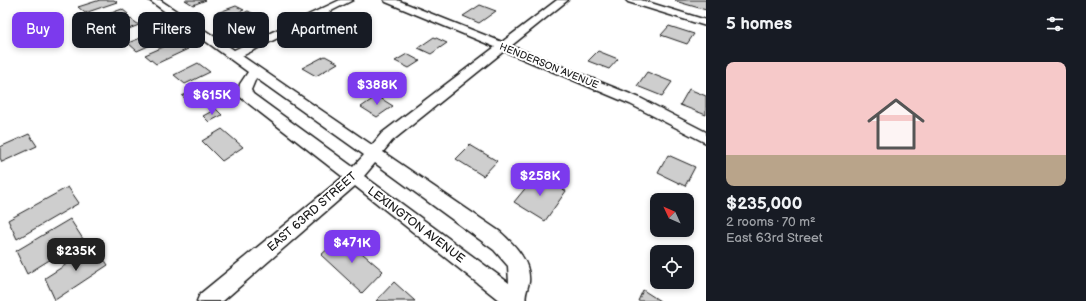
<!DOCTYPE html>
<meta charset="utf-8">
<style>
:root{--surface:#171b24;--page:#20242c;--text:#f1f3f6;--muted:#9ea1a6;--accent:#7c3aed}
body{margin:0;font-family:"Balsamiq Sans",sans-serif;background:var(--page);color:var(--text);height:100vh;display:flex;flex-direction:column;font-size:15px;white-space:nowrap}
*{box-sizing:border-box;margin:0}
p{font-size:13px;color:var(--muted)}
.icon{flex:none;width:22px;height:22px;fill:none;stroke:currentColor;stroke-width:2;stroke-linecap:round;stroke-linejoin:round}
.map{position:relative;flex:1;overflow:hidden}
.drawer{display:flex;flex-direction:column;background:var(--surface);width:380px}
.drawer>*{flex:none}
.banner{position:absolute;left:12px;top:12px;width:380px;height:36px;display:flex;gap:8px}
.needle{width:26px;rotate:314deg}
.tools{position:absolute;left:650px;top:193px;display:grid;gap:8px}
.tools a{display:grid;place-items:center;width:44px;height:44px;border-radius:8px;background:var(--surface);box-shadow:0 2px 6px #0003;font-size:20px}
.price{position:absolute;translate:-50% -34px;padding:0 9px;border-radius:8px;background:var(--accent);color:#fff;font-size:13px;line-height:26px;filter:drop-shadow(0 1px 2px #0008)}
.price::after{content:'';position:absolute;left:50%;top:24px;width:12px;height:9px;margin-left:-6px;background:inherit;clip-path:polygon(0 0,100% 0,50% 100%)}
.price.selected{background:#222;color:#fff}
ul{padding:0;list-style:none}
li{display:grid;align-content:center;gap:8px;height:212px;padding:0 20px}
li span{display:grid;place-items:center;height:124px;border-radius:8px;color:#555}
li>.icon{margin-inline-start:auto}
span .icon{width:72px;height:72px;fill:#fffc;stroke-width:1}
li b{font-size:17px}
h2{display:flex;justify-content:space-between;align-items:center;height:48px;padding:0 20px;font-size:17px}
.pill{padding:0 14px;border-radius:8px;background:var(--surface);box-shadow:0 2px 6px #0003;font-size:14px;line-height:36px}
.pill.selected{background:var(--accent);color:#fff}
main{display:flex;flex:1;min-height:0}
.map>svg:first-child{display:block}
.building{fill:#cecece;stroke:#1c1c1c}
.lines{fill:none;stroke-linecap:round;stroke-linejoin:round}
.street-casing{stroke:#1c1c1c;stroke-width:3}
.street{fill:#fff;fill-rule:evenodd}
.labels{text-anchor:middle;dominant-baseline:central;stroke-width:4;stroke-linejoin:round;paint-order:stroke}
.far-street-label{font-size:10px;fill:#1c1c1c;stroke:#fff}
.street-label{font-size:12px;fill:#1c1c1c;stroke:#fff}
</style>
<main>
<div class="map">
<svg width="706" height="301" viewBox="0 0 706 301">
<rect width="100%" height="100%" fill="#fff"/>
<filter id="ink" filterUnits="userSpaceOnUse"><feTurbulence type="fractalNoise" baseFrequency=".025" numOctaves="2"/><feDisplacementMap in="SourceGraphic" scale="8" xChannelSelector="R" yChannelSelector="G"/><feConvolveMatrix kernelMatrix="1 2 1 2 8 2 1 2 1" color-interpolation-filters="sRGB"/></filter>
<g filter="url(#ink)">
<!-- building -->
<g class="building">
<path d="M 100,0 L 114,0 L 117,2 L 85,13 L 78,7 Z"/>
<path d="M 185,0 L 206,0 L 193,5 Z"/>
<path d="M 676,0 L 706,0 L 706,10 L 675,1 Z"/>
<path d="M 480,5 L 496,11 L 479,23 L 463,16 Z"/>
<path d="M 236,6 L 244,10 L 223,19 L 214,14 Z"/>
<path d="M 122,9 L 128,14 L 97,25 L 92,20 Z"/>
<path d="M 248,11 L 254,14 L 246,18 L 265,29 L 250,36 L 225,21 Z"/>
<path d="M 131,19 L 139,25 L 105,38 L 98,32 Z"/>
<path d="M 669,26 L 694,34 L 687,44 L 661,35 Z"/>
<path d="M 158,31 L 167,38 L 137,51 L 128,43 Z"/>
<path d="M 434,37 L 447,43 L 431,54 L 418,48 Z"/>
<path d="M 177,41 L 188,49 L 156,64 L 145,55 Z"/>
<path d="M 598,51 L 618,59 L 609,69 L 588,61 Z"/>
<path d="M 407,54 L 420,61 L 409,68 L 395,61 Z"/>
<path d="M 325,56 L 338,63 L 316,76 L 302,68 Z"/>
<path d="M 198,63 L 210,72 L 185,84 L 174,75 Z"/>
<path d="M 647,72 L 672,82 L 662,96 L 637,86 Z"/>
<path d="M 206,84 L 217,93 L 193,105 L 182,96 Z"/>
<path d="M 689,89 L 706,96 L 706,115 L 680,105 Z"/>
<path d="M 377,96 L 393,106 L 377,117 L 361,107 Z"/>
<path d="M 216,109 L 222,115 L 209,122 L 203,116 Z"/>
<path d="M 222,129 L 243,147 L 222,161 L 202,141 Z"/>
<path d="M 29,134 L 37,146 L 2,162 L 0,158 L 0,147 Z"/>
<path d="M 470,145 L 497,161 L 483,176 L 456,159 Z"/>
<path d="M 668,155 L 695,167 L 685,186 L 658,173 Z"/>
<path d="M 537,174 L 566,191 L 545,221 L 514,202 Z"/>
<path d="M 68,187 L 79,203 L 17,239 L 8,220 Z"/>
<path d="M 70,219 L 83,239 L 27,274 L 16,251 Z"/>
<path d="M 342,236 L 383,271 L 362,293 L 321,255 Z"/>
<path d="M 95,246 L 108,265 L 55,300 L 45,278 Z"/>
<path d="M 394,282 L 415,301 L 376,301 Z"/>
<path d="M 643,290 L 660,301 L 638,301 Z"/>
</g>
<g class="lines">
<!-- street casing -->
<g class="street-casing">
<g id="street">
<path d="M 149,0 L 160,0 L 234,50 L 340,0 L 353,0 L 242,56 L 372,145 L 382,133 L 495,47 L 386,2 L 384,0 L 397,0 L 502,42 L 557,0 L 568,0 L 511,46 L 640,98 L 706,132 L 706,143 L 630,104 L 504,51 L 392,141 L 383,152 L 499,231 C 514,244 531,261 529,282 C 528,288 524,296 526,301 L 500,301 L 355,186 L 223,301 L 197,301 L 200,294 L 343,177 L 239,96 L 238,93 L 240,84 L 248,72 ZM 256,78 L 364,155 L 353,167 L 253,94 L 251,90 ZM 375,163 L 494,250 L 508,266 L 509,283 L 364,176 Z"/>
<path d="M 626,0 L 641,0 L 706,20 L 706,26 L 628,2 Z"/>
</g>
</g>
<!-- street -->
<use href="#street" class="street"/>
</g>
</g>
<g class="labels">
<!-- far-street labels -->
<g class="far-street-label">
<text transform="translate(549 66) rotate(22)">HENDERSON AVENUE</text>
</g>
<!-- street labels -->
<g class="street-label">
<text transform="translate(312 212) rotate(-41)">EAST 63RD STREET</text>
<text transform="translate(416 225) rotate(37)">LEXINGTON AVENUE</text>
</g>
</g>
</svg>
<div class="tools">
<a><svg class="needle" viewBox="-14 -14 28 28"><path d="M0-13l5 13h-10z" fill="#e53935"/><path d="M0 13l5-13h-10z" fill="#9ea1a6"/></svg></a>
<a><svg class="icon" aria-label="locate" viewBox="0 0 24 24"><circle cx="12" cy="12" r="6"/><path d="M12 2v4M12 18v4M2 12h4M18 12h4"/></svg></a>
</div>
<b class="price" style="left:377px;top:106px">$388K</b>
<b class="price" style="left:212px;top:116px">$615K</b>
<b class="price" style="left:540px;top:197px">$258K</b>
<b class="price" style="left:352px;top:264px">$471K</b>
<b class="price selected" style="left:76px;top:272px">$235K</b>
<div class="banner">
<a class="pill selected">Buy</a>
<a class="pill">Rent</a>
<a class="pill">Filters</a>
<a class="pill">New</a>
<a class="pill">Apartment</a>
</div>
</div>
<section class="drawer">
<h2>5 homes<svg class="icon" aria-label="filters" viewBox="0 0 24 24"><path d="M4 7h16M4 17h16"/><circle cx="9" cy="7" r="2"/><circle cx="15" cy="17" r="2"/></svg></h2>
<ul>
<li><span style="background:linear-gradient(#f6c9c9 75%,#b9a48a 0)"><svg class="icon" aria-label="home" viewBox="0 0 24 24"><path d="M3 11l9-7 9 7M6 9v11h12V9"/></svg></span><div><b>$235,000</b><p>2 rooms · 70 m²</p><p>East 63rd Street</p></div></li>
</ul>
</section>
</main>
